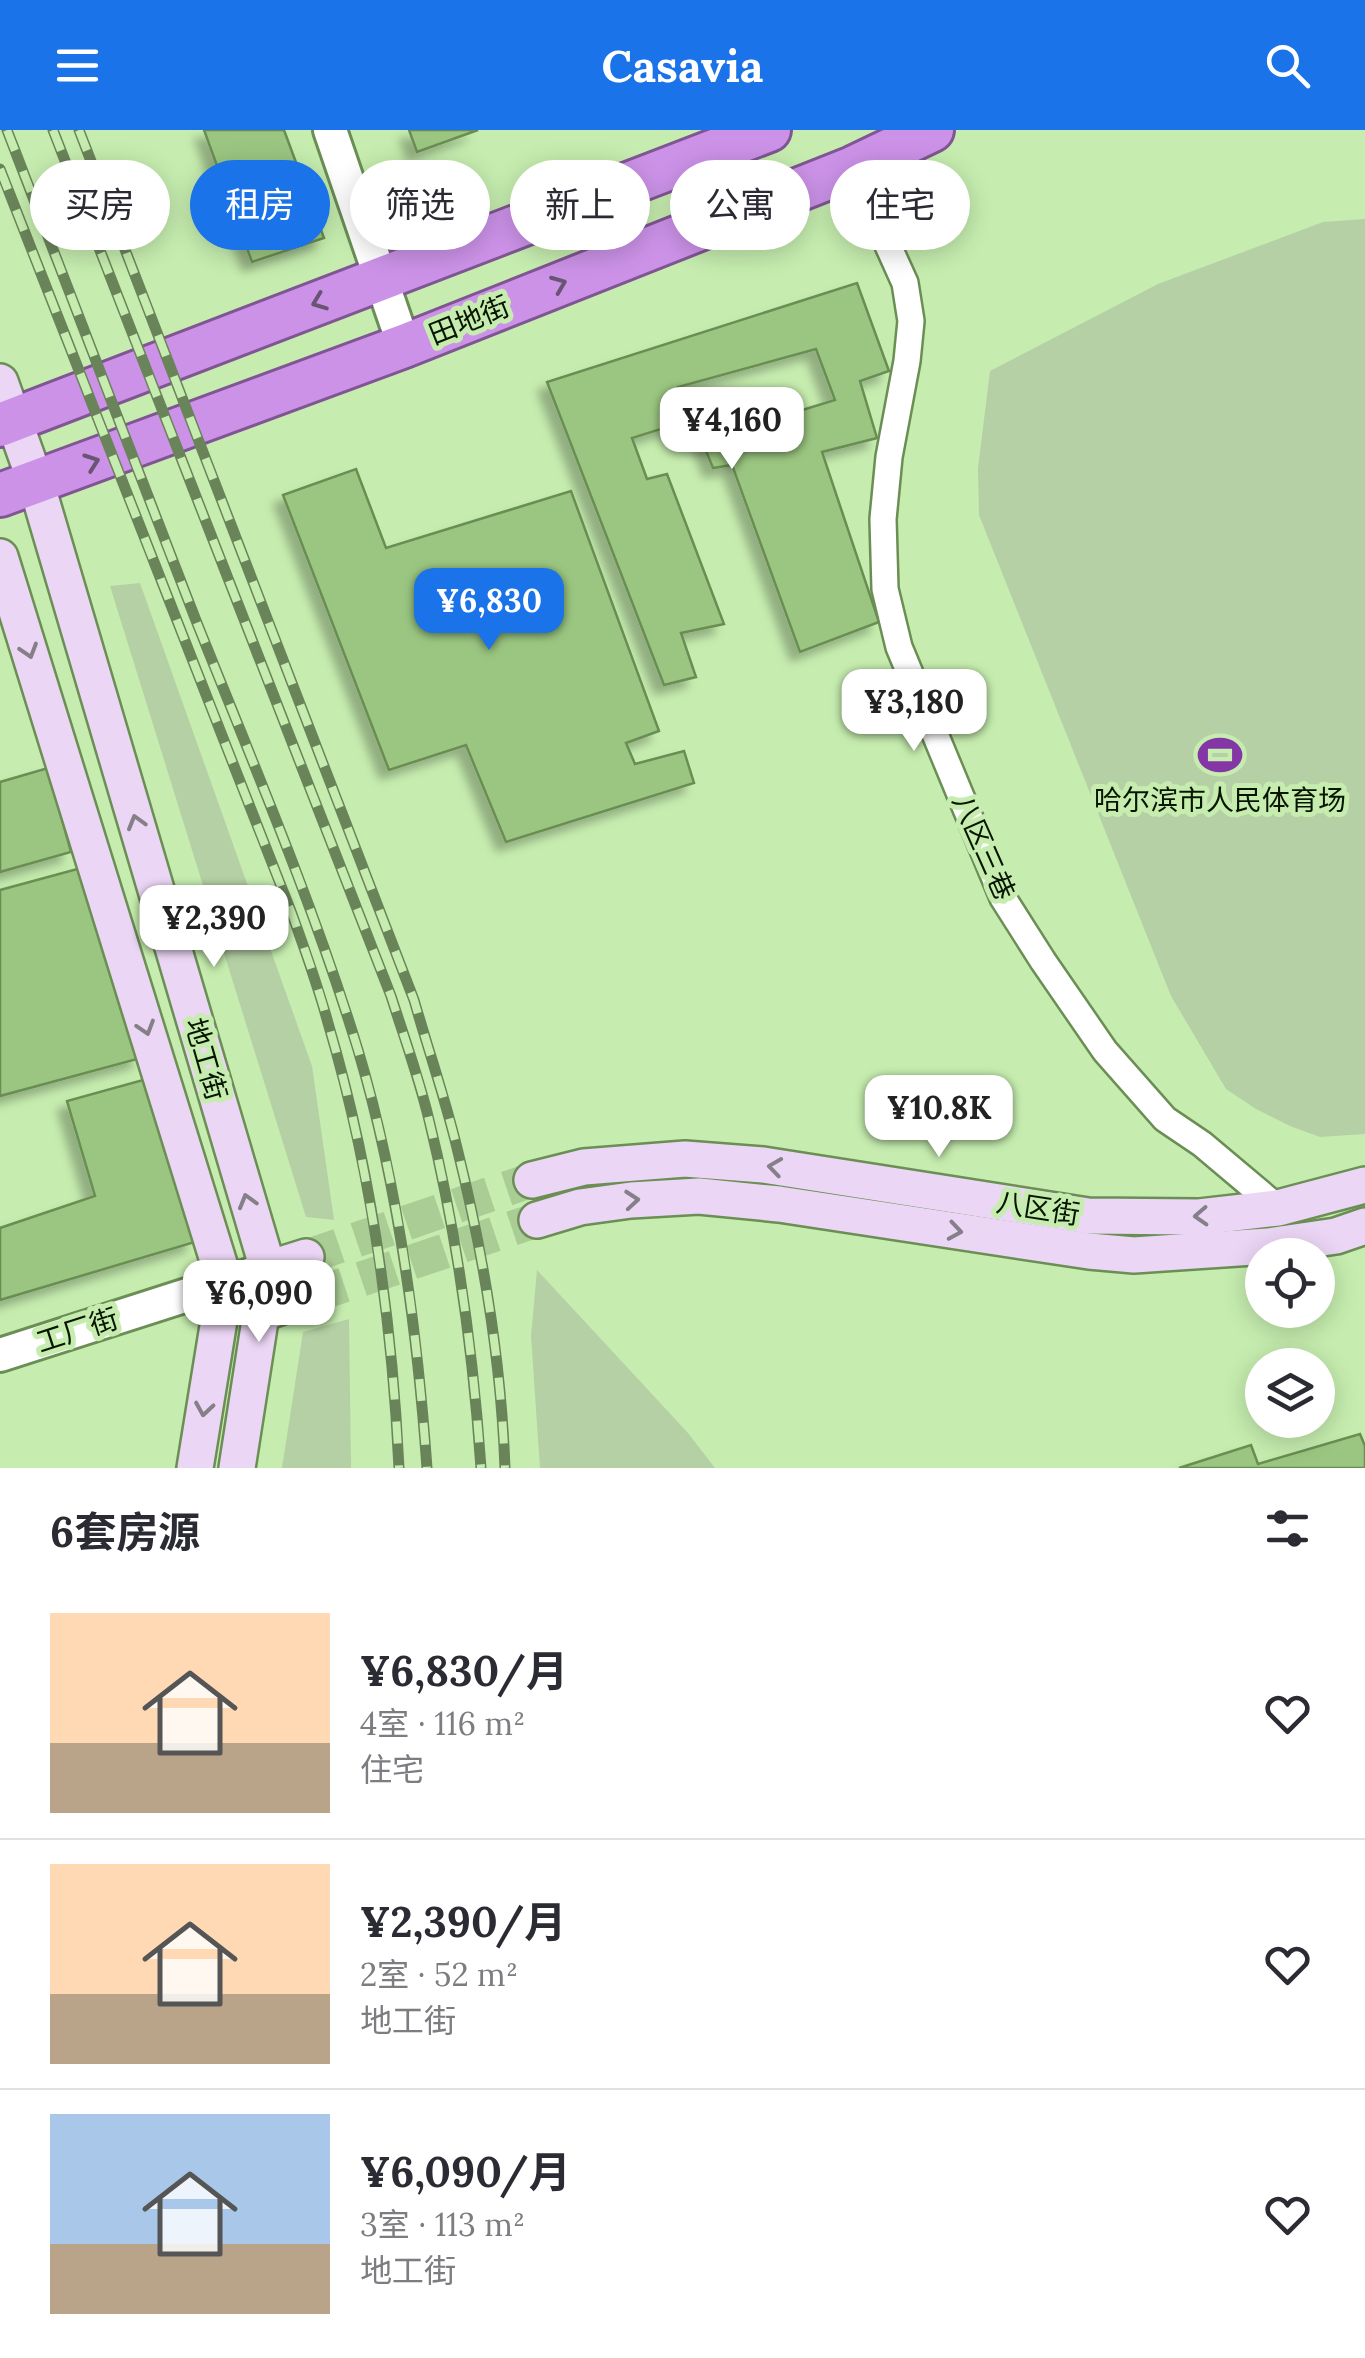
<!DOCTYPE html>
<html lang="zh">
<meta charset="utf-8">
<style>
:root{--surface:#fff;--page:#f2f2f3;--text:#2b2b33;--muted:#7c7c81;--line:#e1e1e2;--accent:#1a73e8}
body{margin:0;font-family:Lora,"Noto Sans SC",serif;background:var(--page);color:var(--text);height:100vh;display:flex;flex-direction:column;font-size:38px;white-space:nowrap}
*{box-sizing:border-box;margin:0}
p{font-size:32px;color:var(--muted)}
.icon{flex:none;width:55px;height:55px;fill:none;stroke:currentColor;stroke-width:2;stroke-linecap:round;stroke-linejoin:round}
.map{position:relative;height:1338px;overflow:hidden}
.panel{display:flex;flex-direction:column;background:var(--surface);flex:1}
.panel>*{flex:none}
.guide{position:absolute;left:30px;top:30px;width:1305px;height:90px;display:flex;gap:20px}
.fabs{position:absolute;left:1245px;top:1108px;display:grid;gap:20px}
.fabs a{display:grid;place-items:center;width:90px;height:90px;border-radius:50%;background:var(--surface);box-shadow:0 5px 25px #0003;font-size:50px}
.price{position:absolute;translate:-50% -85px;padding:0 22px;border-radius:20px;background:#fff;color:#222;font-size:32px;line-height:65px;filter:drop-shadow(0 2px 5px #0008)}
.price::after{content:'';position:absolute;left:50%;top:60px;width:30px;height:22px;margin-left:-15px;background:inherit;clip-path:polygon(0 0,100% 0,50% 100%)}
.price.on{background:var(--accent);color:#fff}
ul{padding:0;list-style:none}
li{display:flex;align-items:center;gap:30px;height:250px;padding:0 50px}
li+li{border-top:2px solid var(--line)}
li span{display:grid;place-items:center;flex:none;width:280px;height:200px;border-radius:0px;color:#555}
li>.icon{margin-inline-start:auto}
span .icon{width:120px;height:120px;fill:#fffc;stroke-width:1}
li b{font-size:42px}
h2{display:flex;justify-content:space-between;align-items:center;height:120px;padding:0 50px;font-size:42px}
.pill{padding:0 35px;border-radius:45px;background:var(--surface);box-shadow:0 5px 25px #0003;font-size:35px;line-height:90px}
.pill.on{background:var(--accent);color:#fff}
header{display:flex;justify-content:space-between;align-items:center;height:130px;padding:0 50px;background:var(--accent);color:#fff;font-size:45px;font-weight:700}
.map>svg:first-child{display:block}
.green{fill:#b4d0a4}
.building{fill:#9bc681;stroke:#6a8d53;stroke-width:2.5;filter:url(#shadow)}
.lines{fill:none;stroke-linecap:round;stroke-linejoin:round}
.secondary-tunnel{stroke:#aacd95;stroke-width:35;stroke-dasharray:35 18;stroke-linecap:butt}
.minor-casing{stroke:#6b8e55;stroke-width:30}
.tertiary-casing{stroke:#6b8e55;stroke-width:38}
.secondary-casing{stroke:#6b8e55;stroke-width:40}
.trunk-casing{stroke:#805593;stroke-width:48}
.minor{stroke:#fff;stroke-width:25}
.tertiary{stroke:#fff;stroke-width:32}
.secondary{stroke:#ecd6f6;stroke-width:35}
.trunk{stroke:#cc92e8;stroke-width:42}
.rail-casing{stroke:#6a845a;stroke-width:11}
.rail{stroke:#c6edaf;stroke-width:8;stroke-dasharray:22;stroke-linecap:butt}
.oneway{stroke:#6a5474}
.oneway2{stroke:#857f88}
.labels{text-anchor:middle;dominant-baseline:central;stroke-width:10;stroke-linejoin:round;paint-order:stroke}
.street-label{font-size:28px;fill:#081501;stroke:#c6edaf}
.poi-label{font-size:28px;fill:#081501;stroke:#c6edaf}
</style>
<header><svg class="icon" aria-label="menu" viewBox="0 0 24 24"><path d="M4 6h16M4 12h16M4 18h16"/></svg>Casavia<svg class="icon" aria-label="search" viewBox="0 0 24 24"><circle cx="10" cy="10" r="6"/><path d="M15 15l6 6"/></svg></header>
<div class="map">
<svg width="1365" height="1338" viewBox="0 0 1365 1338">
<defs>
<filter id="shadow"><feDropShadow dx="-9" dy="9" stdDeviation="5" flood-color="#0004"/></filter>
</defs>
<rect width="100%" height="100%" fill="#c6edaf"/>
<!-- green -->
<g class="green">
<path d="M 1365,89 L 1365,1004 L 1320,1007 L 1290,996 L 1256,979 L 1226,959 L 1171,866 L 979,385 L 978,338 L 990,241 L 1158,154 L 1323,92 Z"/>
<path d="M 140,453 L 312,936 L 334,1090 L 306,1087 L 110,456 Z"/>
<path d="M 537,1140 L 688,1303 L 715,1338 L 540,1338 L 531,1206 Z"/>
<path d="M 349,1189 L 351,1338 L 282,1338 L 303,1202 Z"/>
</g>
<!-- building -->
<g class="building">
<path d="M 204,0 L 284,0 L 324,108 L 252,132 Z"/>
<path d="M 409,0 L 478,0 L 417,22 Z"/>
<path d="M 857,153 L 889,241 L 860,251 L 877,308 L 822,322 L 879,492 L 800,522 L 732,335 L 713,338 L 702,311 L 835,270 L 816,219 L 678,257 L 693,289 L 632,308 L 647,349 L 667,344 L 724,494 L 681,503 L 696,547 L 664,555 L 547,252 Z"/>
<path d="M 356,339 L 386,418 L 571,361 L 659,601 L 626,613 L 635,634 L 684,621 L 694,653 L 506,712 L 466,615 L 389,640 L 283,365 Z"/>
<path d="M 48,638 L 71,722 L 0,742 L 0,652 Z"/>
<path d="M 81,738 L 141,928 L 0,966 L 0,760 Z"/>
<path d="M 143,950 L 195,1112 L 0,1170 L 0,1098 L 95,1066 L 67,971 Z"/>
<path d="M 1360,1304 L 1365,1316 L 1365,1338 L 1179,1338 L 1251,1315 L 1258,1334 Z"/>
</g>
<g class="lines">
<!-- secondary-tunnel -->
<g class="secondary-tunnel">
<path d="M 306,1127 L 532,1050"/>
<path d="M 311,1166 L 537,1090"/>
</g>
<!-- minor casing -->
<g class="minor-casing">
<path id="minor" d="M 853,38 L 905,153 L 911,191 L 907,231 L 889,327 L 883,389 L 885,459 L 899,517 L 1003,768 L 1043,831 L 1105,921 L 1165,989 L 1202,1014 L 1278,1078"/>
</g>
<!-- tertiary casing -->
<g class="tertiary-casing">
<g id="tertiary">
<path d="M 330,0 L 404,216"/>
<path d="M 0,1225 L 268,1139"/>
</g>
</g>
<!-- secondary casing -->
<g class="secondary-casing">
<g id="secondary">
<path d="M 0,252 L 36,353 L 268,1139 L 237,1338"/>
<path d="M 0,427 L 225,1153 L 195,1338"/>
<path d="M 532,1050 L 584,1037 L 685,1029 L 763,1035 L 1088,1086 L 1199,1087 L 1278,1078 L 1365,1055"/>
<path d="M 537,1090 L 580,1077 L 631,1070 L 699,1066 L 779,1074 L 1089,1121 L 1134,1125 L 1268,1116 L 1336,1106 L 1365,1096"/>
<path d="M 268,1139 L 306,1127"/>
<path d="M 245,1169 L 262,1183 L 311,1166"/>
</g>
</g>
<!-- trunk casing -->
<g class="trunk-casing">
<g id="trunk">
<path d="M 0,295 L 769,0"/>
<path d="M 0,365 L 404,216 L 853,38 L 932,0"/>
</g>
</g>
<!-- minor -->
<use href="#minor" class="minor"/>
<!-- tertiary -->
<use href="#tertiary" class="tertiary"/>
<!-- secondary -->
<use href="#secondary" class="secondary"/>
<!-- trunk -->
<use href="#trunk" class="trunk"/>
<!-- rail casing -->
<g class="rail-casing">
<g id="rail">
<path d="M 7,0 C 70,163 132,325 195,488 C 252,631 313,773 358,920 C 398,1054 417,1198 427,1338"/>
<path d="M 53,0 L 391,866 C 404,907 419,948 429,990 C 457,1104 473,1221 481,1338"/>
<path d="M 79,0 L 414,870 C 428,919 445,968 457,1018 C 483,1122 501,1230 505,1338"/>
<path d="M 0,39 L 292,784 C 305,820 318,856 328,893 C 370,1035 392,1190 399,1338"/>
</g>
</g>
<!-- rail -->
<use href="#rail" class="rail"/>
</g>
<!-- one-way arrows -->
<defs><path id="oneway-chevron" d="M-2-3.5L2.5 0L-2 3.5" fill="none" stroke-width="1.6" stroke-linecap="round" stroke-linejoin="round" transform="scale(2.5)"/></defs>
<g class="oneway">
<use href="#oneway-chevron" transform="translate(559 154) rotate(-22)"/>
<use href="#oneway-chevron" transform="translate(319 172) rotate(159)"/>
<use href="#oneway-chevron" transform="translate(92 332) rotate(-20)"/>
</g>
<g class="oneway2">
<use href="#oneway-chevron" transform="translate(29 521) rotate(73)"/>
<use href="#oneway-chevron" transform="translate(136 692) rotate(-106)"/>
<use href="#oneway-chevron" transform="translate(146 898) rotate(73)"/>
<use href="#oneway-chevron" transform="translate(775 1037) rotate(-172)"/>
<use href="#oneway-chevron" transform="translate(632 1070) rotate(-5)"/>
<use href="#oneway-chevron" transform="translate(247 1071) rotate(-106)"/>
<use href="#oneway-chevron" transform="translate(1201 1086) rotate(177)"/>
<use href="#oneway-chevron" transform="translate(955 1101) rotate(9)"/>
<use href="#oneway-chevron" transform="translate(204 1279) rotate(99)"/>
</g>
<!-- icons -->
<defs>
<g id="stadium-bare" transform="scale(3.45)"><path d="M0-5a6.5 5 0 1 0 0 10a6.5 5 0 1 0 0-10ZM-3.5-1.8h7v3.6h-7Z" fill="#8536a6" stroke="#c6edaf" stroke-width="2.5" paint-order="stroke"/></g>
</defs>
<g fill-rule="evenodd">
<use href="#stadium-bare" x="1220" y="625"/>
</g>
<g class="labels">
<!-- street labels -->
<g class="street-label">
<text transform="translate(469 190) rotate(-22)">田地街</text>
<text transform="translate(984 717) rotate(66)">八区三巷</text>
<text transform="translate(206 929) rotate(74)">地工街</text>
<text transform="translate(1038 1078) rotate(9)">八区街</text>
<text transform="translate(77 1200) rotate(-18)">工厂街</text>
</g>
<!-- poi labels -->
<g class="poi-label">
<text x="1220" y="670">哈尔滨市人民体育场</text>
</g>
</g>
</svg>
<div class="fabs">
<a><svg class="icon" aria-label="locate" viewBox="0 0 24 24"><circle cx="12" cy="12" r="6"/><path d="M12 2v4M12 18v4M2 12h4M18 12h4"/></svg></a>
<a><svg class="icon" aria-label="layers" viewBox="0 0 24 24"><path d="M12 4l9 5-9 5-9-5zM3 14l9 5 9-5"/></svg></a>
</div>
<b class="price" style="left:732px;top:342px">¥4,160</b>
<b class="price on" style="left:489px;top:523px">¥6,830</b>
<b class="price" style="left:914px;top:624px">¥3,180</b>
<b class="price" style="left:214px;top:840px">¥2,390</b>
<b class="price" style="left:939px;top:1030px">¥10.8K</b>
<b class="price" style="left:259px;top:1215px">¥6,090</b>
<div class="guide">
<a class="pill">买房</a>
<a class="pill on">租房</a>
<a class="pill">筛选</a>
<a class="pill">新上</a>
<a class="pill">公寓</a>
<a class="pill">住宅</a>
</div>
</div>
<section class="panel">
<h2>6套房源<svg class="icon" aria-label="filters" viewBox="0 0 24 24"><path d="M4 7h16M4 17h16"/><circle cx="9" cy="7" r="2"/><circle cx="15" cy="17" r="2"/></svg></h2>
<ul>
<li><span style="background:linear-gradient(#ffd9b3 65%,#b9a48a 0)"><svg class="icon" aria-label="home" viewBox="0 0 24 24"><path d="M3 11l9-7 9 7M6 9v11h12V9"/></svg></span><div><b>¥6,830/月</b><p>4室 · 116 m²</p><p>住宅</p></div><svg class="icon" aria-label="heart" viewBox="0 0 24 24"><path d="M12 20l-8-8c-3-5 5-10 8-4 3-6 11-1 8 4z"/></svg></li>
<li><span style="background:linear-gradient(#ffd9b3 65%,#b9a48a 0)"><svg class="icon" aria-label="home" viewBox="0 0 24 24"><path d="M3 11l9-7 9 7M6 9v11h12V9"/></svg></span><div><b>¥2,390/月</b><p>2室 · 52 m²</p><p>地工街</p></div><svg class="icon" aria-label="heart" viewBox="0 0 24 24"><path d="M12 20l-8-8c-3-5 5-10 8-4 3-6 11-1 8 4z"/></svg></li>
<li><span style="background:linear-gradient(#a9c7e8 65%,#b9a48a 0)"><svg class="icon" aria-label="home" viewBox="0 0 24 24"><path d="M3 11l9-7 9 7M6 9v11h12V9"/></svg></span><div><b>¥6,090/月</b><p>3室 · 113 m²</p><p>地工街</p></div><svg class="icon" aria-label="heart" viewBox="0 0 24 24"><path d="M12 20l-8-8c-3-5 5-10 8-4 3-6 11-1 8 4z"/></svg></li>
</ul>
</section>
